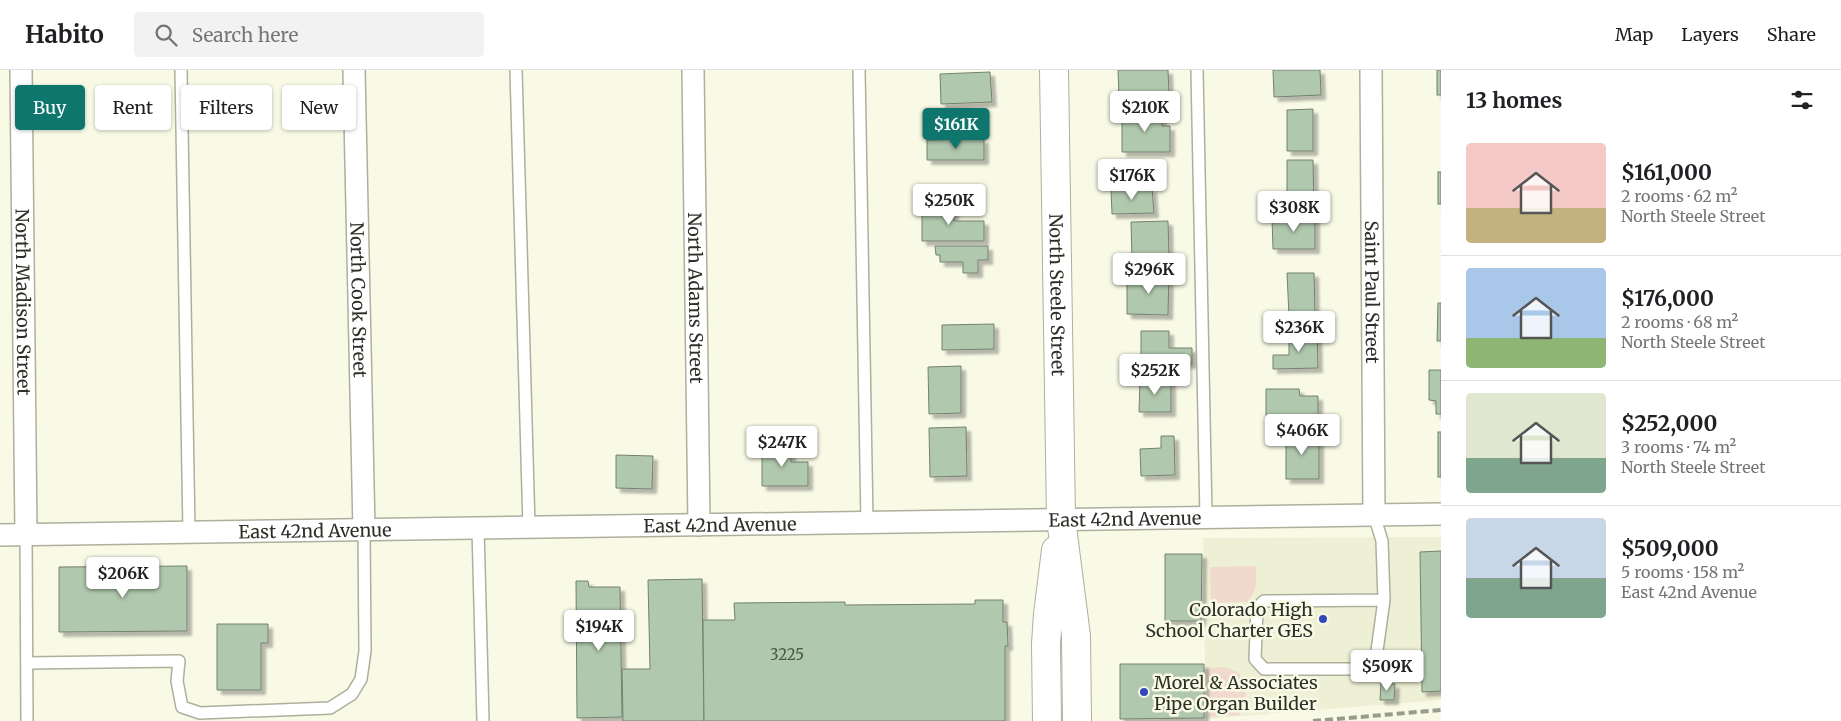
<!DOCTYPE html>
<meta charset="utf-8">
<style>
:root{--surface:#fff;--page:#f2f2f2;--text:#202124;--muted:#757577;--line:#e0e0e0;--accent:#0f766e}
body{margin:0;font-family:Merriweather,serif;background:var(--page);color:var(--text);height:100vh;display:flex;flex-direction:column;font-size:19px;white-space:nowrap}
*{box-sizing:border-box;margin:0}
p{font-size:16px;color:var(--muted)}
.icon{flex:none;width:28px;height:28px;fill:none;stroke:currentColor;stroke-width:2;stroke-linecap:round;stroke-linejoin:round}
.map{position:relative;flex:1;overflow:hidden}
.sheet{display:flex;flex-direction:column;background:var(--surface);width:400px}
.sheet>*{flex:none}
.hud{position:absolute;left:15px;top:15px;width:475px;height:45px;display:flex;gap:10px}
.price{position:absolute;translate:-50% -42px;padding:0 11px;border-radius:5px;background:#fff;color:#222;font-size:16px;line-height:32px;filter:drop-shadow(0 1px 2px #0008)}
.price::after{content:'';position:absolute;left:50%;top:30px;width:15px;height:11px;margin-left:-8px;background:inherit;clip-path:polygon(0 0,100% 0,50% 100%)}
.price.active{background:var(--accent);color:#fff}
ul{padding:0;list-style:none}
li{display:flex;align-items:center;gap:15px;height:125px;padding:0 25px}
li+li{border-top:1px solid var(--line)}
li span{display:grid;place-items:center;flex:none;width:140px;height:100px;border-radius:5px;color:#555}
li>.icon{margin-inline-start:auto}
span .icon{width:60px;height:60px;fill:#fffc;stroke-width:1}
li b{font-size:21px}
h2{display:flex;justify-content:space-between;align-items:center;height:60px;padding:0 25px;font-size:21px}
.pill{padding:0 18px;border-radius:5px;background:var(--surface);box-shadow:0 1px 4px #0004;font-size:18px;line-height:45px}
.pill.active{background:var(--accent);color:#fff}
header{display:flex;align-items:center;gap:30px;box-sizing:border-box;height:70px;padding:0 25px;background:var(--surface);border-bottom:1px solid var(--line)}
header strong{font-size:24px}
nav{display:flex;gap:28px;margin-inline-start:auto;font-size:18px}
.search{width:350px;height:45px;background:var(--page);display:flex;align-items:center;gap:12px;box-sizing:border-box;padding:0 18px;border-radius:5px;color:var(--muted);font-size:19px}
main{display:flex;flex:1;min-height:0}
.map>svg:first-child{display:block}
.built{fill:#eef0d5}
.green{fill:#f1d9ce}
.building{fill:#b0c8ad;stroke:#748072;filter:url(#shadow)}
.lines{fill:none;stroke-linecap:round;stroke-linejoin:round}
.lane-casing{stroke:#aeaf9d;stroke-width:14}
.street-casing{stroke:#aeaf9d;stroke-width:24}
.secondary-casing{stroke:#aeaf9d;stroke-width:30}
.lane{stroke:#fff;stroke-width:11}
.street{stroke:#fff;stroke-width:21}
.secondary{stroke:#fff;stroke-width:28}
.rail{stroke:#989a8c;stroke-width:4;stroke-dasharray:8 4;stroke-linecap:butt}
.poi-dot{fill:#3248b9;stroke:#f8fae6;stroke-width:2}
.labels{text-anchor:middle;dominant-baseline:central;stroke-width:5;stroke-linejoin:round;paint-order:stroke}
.number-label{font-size:15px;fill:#4e5549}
.street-label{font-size:18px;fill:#2e2f28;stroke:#f8fae6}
.poi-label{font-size:18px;fill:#2e2f28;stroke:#f8fae6;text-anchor:end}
</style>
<header>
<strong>Habito</strong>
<div class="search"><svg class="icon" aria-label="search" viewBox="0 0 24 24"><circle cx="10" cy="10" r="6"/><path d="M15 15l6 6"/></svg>Search here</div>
<nav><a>Map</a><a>Layers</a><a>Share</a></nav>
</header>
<main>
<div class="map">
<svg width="1441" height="651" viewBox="0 0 1441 651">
<defs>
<filter id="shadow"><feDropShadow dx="4.5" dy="4.5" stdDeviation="1" flood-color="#0004"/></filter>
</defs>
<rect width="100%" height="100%" fill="#f8fae6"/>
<!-- built -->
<path class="built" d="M 1441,467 L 1441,630 L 1206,649 L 1203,468 Z"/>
<!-- green -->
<g class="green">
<path d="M 1256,496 L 1256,516 L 1249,532 L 1211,533 L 1210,497 Z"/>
<path d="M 1225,597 L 1239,603 L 1246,625 L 1240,645 L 1209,647 L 1207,598 Z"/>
</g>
<!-- building -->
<g class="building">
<path d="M 1118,0 L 1168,0 L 1169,26 L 1119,27 Z"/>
<path d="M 1273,0 L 1320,0 L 1321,25 L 1274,27 Z"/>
<rect x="1437" y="0" width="4" height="25"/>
<path d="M 990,2 L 992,32 L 941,34 L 940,4 Z"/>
<path d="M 1313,39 L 1313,81 L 1287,81 L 1287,40 Z"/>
<path d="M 1122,42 L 1162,42 L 1162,56 L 1170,56 L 1170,82 L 1122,82 Z"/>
<path d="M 984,69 L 984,90 L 927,90 L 927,70 Z"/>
<path d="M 1287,90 L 1313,90 L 1314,135 L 1287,135 Z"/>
<rect x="1438" y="102" width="3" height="32"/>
<path d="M 1152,118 L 1154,143 L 1112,144 L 1111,120 Z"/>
<path d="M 922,136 L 954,136 L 954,151 L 984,151 L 984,171 L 922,171 Z"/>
<path d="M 1315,147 L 1315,179 L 1273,179 L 1272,148 Z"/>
<path d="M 1168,151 L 1169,188 L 1132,189 L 1131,152 Z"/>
<path d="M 935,176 L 988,176 L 988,190 L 978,190 L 978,203 L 963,203 L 963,192 L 940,192 L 940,185 L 936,185 Z"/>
<path d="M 1151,202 L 1169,202 L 1168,245 L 1127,244 L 1127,211 L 1150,211 Z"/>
<path d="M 1287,203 L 1314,203 L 1315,245 L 1289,246 Z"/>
<path d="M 1438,233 L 1441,233 L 1441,271 L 1437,271 Z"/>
<path d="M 994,254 L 994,279 L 942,280 L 942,255 Z"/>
<path d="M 1141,261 L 1169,261 L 1169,278 L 1192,278 L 1192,294 L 1141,294 Z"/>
<path d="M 1317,263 L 1318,298 L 1273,299 L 1273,285 L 1289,285 L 1289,264 Z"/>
<path d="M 961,296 L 961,343 L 929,344 L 928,297 Z"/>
<path d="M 1429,300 L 1441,300 L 1441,344 L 1436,344 L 1436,331 L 1429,330 Z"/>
<path d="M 1140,310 L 1171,310 L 1171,342 L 1139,342 Z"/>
<path d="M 1266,319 L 1299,319 L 1300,326 L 1318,326 L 1318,357 L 1266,358 Z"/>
<path d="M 966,357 L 967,406 L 930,407 L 929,358 Z"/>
<rect x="1438" y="362" width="3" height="45"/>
<rect x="1286" y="363" width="33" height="46"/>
<path d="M 1161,366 L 1174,366 L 1175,405 L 1141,406 L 1140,379 L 1161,378 Z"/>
<path d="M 762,375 L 791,375 L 791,392 L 808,392 L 808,416 L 762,416 Z"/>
<path d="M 616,385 L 653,386 L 652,419 L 616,418 Z"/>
<path d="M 1441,481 L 1441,621 L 1422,622 L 1420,482 Z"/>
<path d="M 1165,484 L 1202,484 L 1201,551 L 1165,551 Z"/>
<path d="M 187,496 L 187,561 L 59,562 L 59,497 Z"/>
<path d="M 702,509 L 704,651 L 623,651 L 622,599 L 650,599 L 648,510 Z"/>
<path d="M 576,511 L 588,511 L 589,517 L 620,517 L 622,647 L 577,648 Z"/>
<path d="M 975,530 L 1003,530 L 1003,552 L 1007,552 L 1008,576 L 1005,576 L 1005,651 L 704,651 L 703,550 L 735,550 L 734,533 L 845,532 L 845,535 L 975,534 Z"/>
<path d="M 217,554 L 268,554 L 268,573 L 261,573 L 261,620 L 217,620 Z"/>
<path d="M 1120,594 L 1204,594 L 1204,648 L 1120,649 Z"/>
<path d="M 1381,613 L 1395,614 L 1394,630 L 1380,630 Z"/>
</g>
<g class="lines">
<!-- lane casing -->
<g class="lane-casing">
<g id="lane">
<path d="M 181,0 L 189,462"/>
<path d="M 516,0 L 529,457"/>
<path d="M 859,0 L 867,452"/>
<path d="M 1197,0 L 1206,447"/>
<path d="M 1374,445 L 1382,471 L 1384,530 L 1376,588 L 1360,599 L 1264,599 L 1255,589 L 1257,538 L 1264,531 L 1384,530"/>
<path d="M 478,458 L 483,651"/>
<path d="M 26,464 L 27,651"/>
<path d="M 27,593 L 179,591 L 177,611 L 182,637 L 200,643 L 330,638 L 352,624 L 361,609 L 365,581 L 364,460"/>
</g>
</g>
<!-- street casing -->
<g class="street-casing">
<g id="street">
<path id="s1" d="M 21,0 L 26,464"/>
<path id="s2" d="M 354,0 L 364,460"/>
<path id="s3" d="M 693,0 L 699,455"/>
<path id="s4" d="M 1371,0 L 1374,445"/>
<path id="s5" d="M 0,465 L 1441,444"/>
</g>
</g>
<!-- secondary casing -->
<g class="secondary-casing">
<g id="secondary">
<path id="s6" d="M 1054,0 L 1061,449 L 1076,566 L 1077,651"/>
<path d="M 1047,651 L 1046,574 L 1048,544 L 1056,480"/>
</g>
</g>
<!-- lane -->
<use href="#lane" class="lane"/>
<!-- street -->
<use href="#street" class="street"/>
<!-- secondary -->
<use href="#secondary" class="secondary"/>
<!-- rail -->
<path class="rail" d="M 1313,651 L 1441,640"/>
</g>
<!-- markers -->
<g class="poi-dot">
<circle cx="1323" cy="549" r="5"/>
<circle cx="1144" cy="622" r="5"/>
</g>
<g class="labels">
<!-- number labels -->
<g class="number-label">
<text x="787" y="584">3225</text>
</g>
<!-- street labels -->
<g class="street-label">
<text stroke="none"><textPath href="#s4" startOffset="222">Saint Paul Street</textPath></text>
<text stroke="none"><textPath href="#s6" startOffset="225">North Steele Street</textPath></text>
<text stroke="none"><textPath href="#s3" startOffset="228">North Adams Street</textPath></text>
<text stroke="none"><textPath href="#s2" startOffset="230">North Cook Street</textPath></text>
<text stroke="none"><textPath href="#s1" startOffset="232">North Madison Street</textPath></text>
<text stroke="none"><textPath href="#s5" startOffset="1125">East 42nd Avenue</textPath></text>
<text stroke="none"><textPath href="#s5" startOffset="720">East 42nd Avenue</textPath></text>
<text stroke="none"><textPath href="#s5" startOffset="315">East 42nd Avenue</textPath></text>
</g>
<!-- poi labels -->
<g class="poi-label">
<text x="1313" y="539">Colorado High<tspan x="1313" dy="21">School Charter GES</tspan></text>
<text x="1154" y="612" text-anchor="start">Morel &amp; Associates<tspan x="1154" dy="21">Pipe Organ Builder</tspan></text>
</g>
</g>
</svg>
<b class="price" style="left:1145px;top:63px">$210K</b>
<b class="price active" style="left:956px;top:80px">$161K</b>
<b class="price" style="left:1132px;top:131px">$176K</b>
<b class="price" style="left:949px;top:156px">$250K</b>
<b class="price" style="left:1294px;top:163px">$308K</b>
<b class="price" style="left:1149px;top:225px">$296K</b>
<b class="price" style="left:1299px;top:283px">$236K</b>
<b class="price" style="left:1155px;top:326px">$252K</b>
<b class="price" style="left:1302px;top:386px">$406K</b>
<b class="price" style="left:782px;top:398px">$247K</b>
<b class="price" style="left:123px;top:529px">$206K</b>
<b class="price" style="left:599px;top:582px">$194K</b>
<b class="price" style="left:1387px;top:622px">$509K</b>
<div class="hud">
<a class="pill active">Buy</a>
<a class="pill">Rent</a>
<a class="pill">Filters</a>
<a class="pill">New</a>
</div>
</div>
<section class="sheet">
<h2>13 homes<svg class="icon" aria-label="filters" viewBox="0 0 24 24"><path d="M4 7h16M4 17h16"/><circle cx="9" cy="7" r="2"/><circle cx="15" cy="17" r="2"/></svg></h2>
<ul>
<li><span style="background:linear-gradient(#f6c9c9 65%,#c2b280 0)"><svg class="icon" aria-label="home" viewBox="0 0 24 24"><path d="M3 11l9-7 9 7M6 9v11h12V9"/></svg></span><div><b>$161,000</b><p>2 rooms · 62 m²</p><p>North Steele Street</p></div></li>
<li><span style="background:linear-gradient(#a9c7e8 70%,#8fb573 0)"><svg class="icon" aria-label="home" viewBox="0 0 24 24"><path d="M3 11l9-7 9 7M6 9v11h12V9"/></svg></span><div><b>$176,000</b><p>2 rooms · 68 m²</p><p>North Steele Street</p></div></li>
<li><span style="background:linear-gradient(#dfe7d0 65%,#7fa58c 0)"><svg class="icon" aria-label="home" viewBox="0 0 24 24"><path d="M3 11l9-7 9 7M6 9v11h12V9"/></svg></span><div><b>$252,000</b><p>3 rooms · 74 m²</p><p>North Steele Street</p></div></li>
<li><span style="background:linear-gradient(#c9d6e8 60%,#7fa58c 0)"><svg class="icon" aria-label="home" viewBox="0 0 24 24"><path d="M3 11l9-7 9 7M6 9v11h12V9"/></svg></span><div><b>$509,000</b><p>5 rooms · 158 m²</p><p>East 42nd Avenue</p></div></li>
</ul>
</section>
</main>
